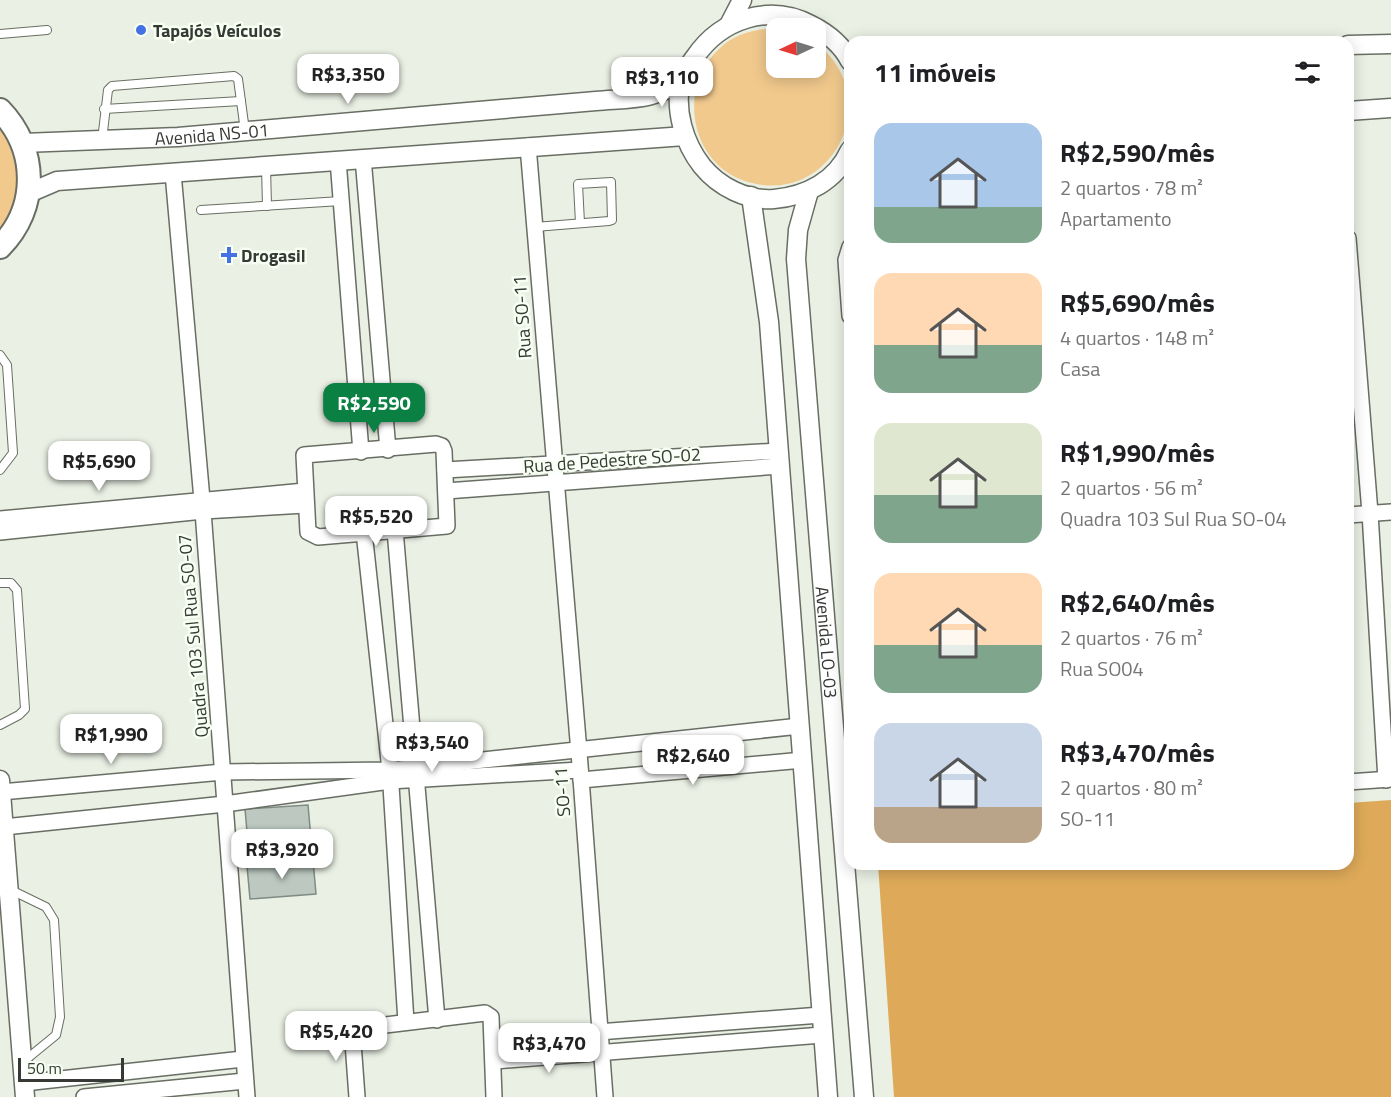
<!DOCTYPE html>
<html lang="pt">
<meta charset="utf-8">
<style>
:root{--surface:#fff;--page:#f6f6f6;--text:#202124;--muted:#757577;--accent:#0b8043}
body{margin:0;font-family:"Titillium Web",sans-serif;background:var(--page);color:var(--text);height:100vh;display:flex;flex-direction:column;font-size:22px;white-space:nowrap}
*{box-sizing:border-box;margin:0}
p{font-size:20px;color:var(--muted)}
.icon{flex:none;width:33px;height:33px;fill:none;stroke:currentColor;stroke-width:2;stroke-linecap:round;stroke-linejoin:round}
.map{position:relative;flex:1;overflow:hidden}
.drawer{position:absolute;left:844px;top:36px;width:510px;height:834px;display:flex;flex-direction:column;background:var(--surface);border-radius:18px;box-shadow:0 3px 15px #0003}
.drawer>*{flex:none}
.needle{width:39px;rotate:266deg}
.fabs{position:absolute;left:766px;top:18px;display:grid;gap:12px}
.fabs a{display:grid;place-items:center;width:60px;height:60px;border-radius:12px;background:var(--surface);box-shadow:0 3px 15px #0003;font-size:30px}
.scale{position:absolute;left:18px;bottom:15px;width:106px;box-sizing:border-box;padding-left:6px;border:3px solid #363934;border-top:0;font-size:16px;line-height:21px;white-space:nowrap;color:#363934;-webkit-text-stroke:4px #f7fef2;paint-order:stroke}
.price{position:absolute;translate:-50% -51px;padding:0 14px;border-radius:12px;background:#fff;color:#222;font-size:20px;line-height:39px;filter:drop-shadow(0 2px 3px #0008)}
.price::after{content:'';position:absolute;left:50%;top:36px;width:18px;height:14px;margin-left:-9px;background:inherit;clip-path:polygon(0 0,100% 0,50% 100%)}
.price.current{background:var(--accent);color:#fff}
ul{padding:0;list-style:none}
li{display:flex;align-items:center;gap:18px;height:150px;padding:0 30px}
li span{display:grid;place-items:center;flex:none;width:168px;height:120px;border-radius:18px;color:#555}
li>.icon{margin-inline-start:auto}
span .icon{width:72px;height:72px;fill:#fffc;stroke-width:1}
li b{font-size:26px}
h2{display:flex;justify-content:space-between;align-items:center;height:72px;padding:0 30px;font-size:26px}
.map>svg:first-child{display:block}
.green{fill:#f1c98d}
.forest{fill:#deaa59}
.building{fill:#bcc8c0;stroke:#7f8b83;stroke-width:1.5}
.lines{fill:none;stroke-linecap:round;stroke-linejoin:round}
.service-casing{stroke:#686e63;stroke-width:10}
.minor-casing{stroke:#686e63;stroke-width:18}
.tertiary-casing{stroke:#686e63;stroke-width:21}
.primary-casing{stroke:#686e63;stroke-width:26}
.service{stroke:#fff;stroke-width:8}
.minor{stroke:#fff;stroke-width:15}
.tertiary{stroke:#fff;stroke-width:18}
.primary{stroke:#fff;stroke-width:22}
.poi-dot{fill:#4471e3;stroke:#f7fef2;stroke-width:2}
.labels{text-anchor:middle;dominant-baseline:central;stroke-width:5;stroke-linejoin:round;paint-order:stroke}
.poi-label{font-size:18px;font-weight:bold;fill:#363934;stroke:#f7fef2;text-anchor:start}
.street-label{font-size:18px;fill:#363934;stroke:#f7fef2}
</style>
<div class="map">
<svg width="1391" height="1097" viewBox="0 0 1391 1097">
<rect width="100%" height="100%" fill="#eaf0e4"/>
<!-- green -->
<g class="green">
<path d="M 773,28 L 777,29 L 777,68 L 816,68 L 816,43 C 889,99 829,212 742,180 C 689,160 678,86 719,49 C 734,34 753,30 773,28 Z"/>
<path d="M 0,123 C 28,162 22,194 0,233 Z"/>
</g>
<!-- forest -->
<path class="forest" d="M 1391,800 L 1391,1097 L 894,1097 L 878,864 L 1348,864 L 1349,803 Z"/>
<!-- building -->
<g class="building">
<path d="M 308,805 L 311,839 L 248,843 L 245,809 Z"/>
<path d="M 313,860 L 316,894 L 250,899 L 247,866 Z"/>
</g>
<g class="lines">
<!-- service casing -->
<g class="service-casing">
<g id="service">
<path d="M 0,34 L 47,30"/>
<path d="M 104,109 L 241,101"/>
<path d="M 102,140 L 108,90 L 112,86 L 234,76 L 238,79 L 245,131"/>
<path d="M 266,167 L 267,206"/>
<path d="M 201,210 L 341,201"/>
<path d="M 535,227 L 609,221 L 612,220 L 611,182 L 578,184 L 580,223"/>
<path d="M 0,355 L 7,365 L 13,453 L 0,470"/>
<path d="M 0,583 L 11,583 L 17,590 L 25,709 L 19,715 L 0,725"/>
<path d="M 11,890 L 46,907 L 54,920 L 60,1017 L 56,1035 L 23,1062"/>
</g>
</g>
<!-- minor casing -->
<g class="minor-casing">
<g id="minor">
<path d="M 528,146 L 579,752 L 605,1097"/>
<path d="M 363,158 L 388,450"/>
<path d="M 338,160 L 361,452"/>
<path d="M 173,173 L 203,511 L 247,1097"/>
<path d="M 1348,238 L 1370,513 L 1386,780"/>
<path d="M 850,247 L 846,260 L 850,316"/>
<path d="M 436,444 L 442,446 L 444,451 L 447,526 L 318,537 L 308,532 L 304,455 Z"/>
<path d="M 445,470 L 779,451"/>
<path d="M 446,491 L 780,466"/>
<path d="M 1348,515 L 1391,512"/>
<path d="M 0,519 L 305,491"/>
<path d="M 395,530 L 437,1020"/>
<path d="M 0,532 L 203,511 L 305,505"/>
<path d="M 364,532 L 390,770 L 406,1022"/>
<path d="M 581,780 L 803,760"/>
<path d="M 1348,782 L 1391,779"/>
<path d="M 1,792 L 223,772 L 390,770 L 800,726"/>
<path d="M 4,827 L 225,804 L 390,781 L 580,770"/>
<path d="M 493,1040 L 821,1015"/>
<path d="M 495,1061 L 822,1035"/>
<path d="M 24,1083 L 243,1059"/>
<path d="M 84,1097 L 245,1081"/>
<path d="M 357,1097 L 352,1029 L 485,1013 L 491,1017 L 494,1097"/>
</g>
</g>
<!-- tertiary casing -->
<g class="tertiary-casing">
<g id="tertiary">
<path d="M 729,25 L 742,0"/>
<path d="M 1348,45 L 1391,44"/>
<path d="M 850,61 C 842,45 827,33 811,25 C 769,3 721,19 695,57 C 690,64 683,72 681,80 C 674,110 684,143 702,166 C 719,187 747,201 774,199 C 807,196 836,181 850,150"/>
<path d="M 1348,111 L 1391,108"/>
<path id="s1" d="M 23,143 L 178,137 L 596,101 C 625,98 659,101 681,79"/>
<path id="s2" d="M 809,191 L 798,230 L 796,259 L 864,1097"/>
<path d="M 29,193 L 57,181 L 685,136"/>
<path d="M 751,196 L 769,322 L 828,1097"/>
<path d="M 0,780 L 25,1097"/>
</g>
</g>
<!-- primary casing -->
<g class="primary-casing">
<path id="primary" d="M 0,110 C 38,149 39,208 0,247"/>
</g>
<!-- service -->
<use href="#service" class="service"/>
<!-- minor -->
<use href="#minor" class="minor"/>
<!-- tertiary -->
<use href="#tertiary" class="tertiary"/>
<!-- primary -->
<use href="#primary" class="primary"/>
</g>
<!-- markers -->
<g class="poi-dot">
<circle cx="141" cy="30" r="6"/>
<path d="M226 246h6v6h6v6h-6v6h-6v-6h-6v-6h6z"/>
</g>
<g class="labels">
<!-- poi labels -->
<g class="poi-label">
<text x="153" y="30">Tapajós Veículos</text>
<text x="241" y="255">Drogasil</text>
</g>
<!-- street labels -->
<g class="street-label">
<text stroke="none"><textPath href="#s1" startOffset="189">Avenida NS-01</textPath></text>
<text transform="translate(522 317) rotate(-94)">Rua SO-11</text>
<text transform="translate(612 460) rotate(-4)">Rua de Pedestre SO-02</text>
<text transform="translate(193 636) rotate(-95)">Quadra 103 Sul Rua SO-07</text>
<text stroke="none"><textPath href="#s2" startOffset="454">Avenida LO-03</textPath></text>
<text transform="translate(562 792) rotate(-94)">SO-11</text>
</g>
</g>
</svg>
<div class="fabs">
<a><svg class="needle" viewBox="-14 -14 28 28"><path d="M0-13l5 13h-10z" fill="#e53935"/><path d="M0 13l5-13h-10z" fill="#757577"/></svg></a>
</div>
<div class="scale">50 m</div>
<b class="price" style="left:348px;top:105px">R$3,350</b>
<b class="price" style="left:662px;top:108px">R$3,110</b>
<b class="price current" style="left:374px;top:434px">R$2,590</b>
<b class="price" style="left:99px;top:492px">R$5,690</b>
<b class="price" style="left:376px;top:547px">R$5,520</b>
<b class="price" style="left:111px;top:765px">R$1,990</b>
<b class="price" style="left:432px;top:773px">R$3,540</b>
<b class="price" style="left:693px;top:786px">R$2,640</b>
<b class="price" style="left:282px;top:880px">R$3,920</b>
<b class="price" style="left:336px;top:1062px">R$5,420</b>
<b class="price" style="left:549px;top:1074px">R$3,470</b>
<section class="drawer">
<h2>11 imóveis<svg class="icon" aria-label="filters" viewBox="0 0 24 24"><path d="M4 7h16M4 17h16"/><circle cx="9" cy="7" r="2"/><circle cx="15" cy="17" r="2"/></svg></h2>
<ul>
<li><span style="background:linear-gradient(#a9c7e8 70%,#7fa58c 0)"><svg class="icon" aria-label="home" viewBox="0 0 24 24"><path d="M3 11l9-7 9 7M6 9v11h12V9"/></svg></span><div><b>R$2,590/mês</b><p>2 quartos · 78 m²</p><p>Apartamento</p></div></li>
<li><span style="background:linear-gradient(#ffd9b3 60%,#7fa58c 0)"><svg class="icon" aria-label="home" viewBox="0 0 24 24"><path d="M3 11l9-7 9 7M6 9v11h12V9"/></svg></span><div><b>R$5,690/mês</b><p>4 quartos · 148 m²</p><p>Casa</p></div></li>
<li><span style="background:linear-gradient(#dfe7d0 60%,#7fa58c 0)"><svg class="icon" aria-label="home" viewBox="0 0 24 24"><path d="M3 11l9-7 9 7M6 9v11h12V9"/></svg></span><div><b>R$1,990/mês</b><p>2 quartos · 56 m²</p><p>Quadra 103 Sul Rua SO-04</p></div></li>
<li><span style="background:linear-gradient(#ffd9b3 60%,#7fa58c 0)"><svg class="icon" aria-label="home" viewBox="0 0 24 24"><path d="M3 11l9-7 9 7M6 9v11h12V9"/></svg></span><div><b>R$2,640/mês</b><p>2 quartos · 76 m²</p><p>Rua SO04</p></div></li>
<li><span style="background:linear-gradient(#c9d6e8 70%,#b9a48a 0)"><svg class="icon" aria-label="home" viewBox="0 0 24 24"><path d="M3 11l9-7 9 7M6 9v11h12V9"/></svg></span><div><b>R$3,470/mês</b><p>2 quartos · 80 m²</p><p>SO-11</p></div></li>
</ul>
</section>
</div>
